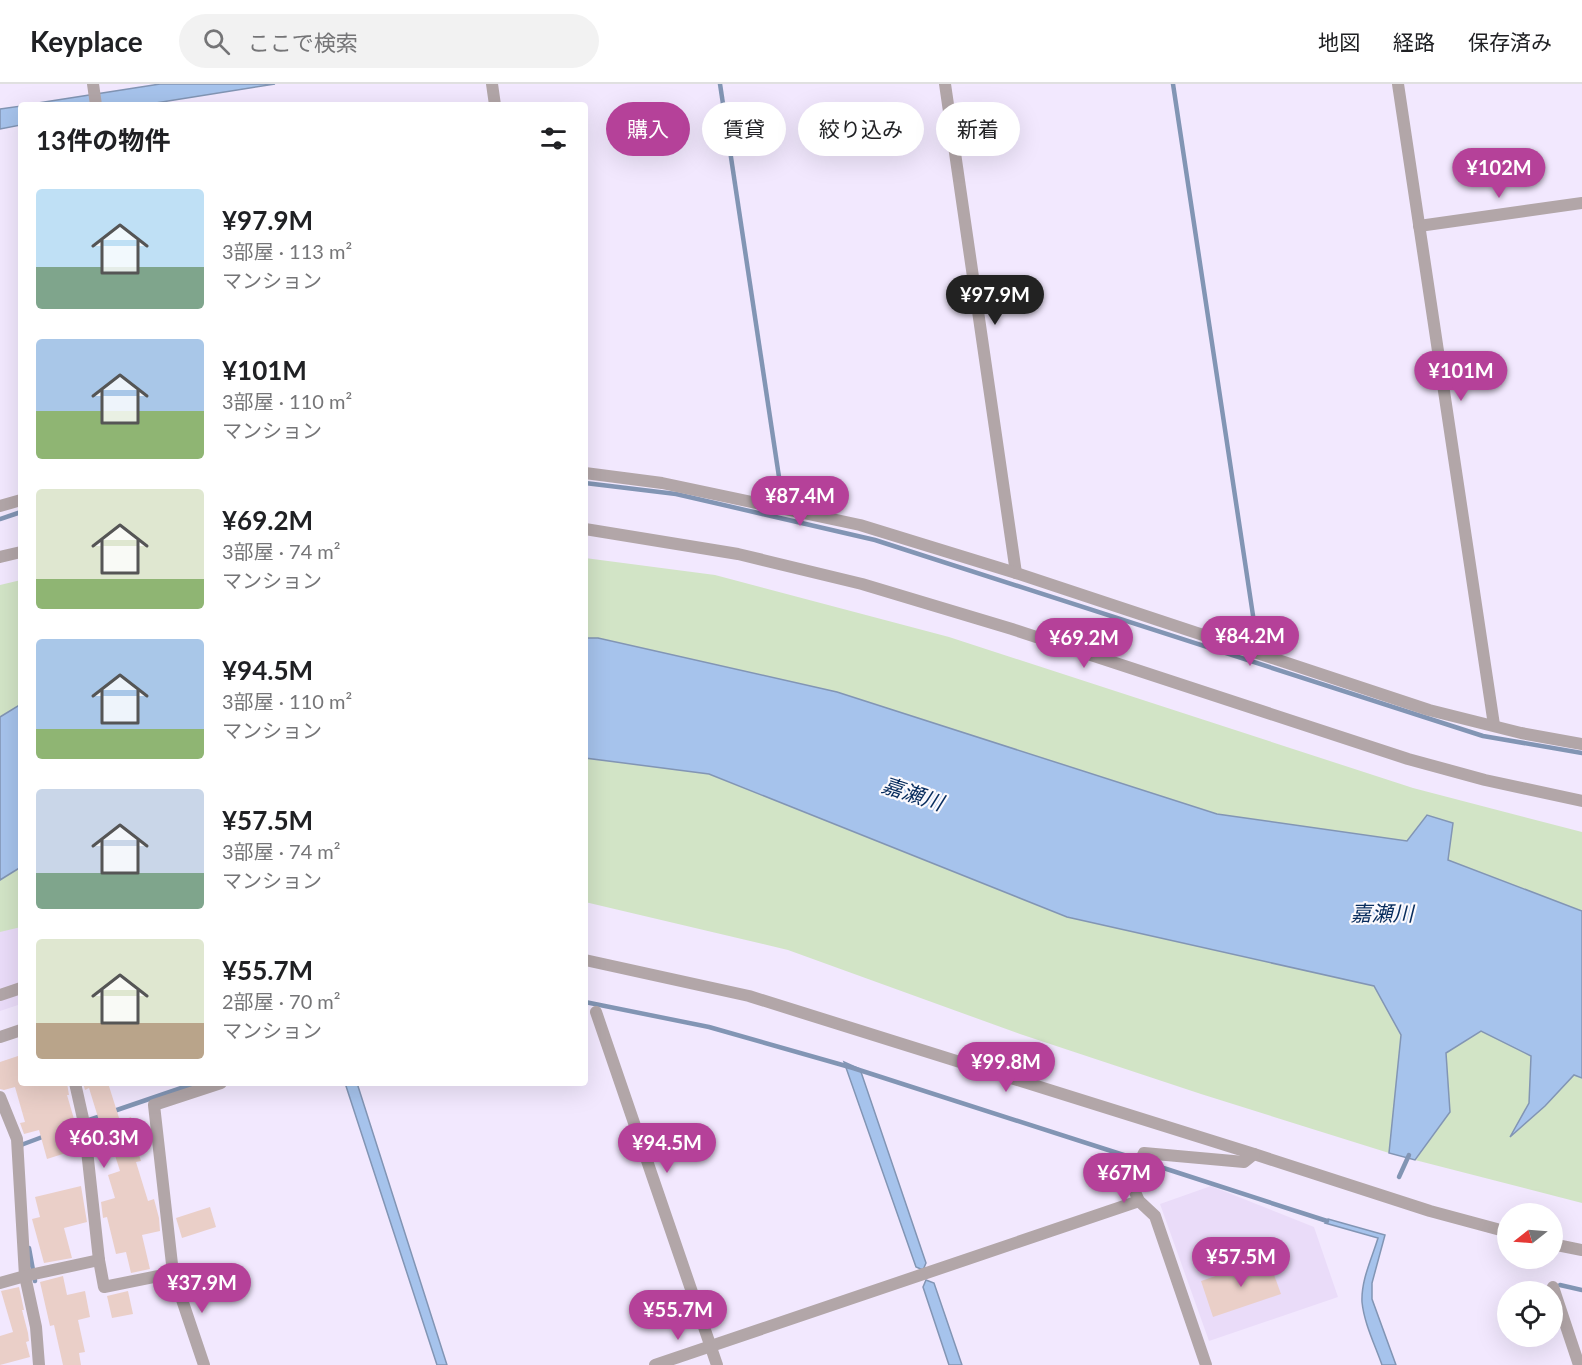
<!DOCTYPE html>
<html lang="ja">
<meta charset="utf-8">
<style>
:root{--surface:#fff;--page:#f2f2f2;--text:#202124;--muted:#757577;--line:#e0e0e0;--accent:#b54199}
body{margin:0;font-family:Lato,"Noto Sans JP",sans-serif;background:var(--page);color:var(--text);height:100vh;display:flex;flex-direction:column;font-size:22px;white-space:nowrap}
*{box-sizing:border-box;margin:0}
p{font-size:20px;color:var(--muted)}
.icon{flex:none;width:33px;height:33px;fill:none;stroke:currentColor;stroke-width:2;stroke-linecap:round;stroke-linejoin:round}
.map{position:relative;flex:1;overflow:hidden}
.panel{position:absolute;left:18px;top:18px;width:570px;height:984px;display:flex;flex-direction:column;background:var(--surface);border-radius:6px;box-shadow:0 6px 24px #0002}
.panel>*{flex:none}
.banner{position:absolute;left:606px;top:18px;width:570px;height:54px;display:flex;gap:12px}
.needle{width:39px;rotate:253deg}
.buttons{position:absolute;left:1497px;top:1119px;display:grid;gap:12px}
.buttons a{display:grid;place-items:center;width:66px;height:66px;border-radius:50%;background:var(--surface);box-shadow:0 6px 24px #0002;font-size:30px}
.price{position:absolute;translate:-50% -51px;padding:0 14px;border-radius:21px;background:var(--accent);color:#fff;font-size:20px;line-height:39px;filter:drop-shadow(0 2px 3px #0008)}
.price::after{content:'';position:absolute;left:50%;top:36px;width:18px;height:14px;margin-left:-9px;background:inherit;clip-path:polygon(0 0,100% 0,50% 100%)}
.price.active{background:#222;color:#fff}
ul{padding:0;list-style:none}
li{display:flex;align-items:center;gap:18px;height:150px;padding:0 18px}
li span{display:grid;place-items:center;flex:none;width:168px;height:120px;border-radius:6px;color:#555}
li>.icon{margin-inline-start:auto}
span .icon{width:72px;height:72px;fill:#fffc;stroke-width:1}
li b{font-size:26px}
h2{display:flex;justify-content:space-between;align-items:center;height:72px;padding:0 18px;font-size:26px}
.chip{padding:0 21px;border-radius:27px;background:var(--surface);box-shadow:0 6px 24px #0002;font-size:21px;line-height:54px}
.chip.active{background:var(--accent);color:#fff}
header{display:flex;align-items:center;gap:36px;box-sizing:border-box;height:84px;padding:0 30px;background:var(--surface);border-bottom:2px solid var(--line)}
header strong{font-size:28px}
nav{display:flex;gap:33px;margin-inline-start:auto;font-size:21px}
.search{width:420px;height:54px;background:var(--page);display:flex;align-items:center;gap:15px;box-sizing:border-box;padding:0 21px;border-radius:33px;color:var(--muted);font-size:22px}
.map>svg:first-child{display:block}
.built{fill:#eadcf9}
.green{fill:#d2e4c6}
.water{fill:#a6c3ec;stroke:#8295b4;stroke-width:1.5}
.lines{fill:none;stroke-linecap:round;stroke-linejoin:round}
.stream{stroke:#8295b4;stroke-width:4.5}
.building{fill:#eacfc8}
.street{stroke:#b2a6a8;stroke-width:12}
.labels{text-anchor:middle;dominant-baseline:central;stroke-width:4.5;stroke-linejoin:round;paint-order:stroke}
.water-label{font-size:21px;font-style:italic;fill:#072c5d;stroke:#fbf9fd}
</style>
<header>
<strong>Keyplace</strong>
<div class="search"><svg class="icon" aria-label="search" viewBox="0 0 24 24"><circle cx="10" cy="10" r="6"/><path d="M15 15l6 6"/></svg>ここで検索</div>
<nav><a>地図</a><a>経路</a><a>保存済み</a></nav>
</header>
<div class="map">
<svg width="1582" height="1281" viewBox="0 0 1582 1281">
<rect width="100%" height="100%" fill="#f2e8fe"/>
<!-- built -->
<g class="built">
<path d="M 21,702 L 21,920 L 0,927 L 0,715 Z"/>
<path d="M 1211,1102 L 1314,1143 L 1338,1213 L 1209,1257 L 1160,1120 Z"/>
</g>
<!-- green -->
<g class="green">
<path d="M 585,474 L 715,491 L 949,553 L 1413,704 L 1582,748 L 1582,854 L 1405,781 L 585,573 Z"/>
<path d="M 21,496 L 21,640 L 0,653 L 0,501 Z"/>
<path d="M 585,660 L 727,683 L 1398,895 L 1412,939 L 1402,1042 L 1389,1069 L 1201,1010 L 1020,950 L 788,866 L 585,818 Z"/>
<path d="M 21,767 L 21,843 L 0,848 L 0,779 Z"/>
<path d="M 1473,927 L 1582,978 L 1582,1119 L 1415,1076 L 1450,1028 L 1446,969 Z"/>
</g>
<!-- water -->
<g class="water">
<path d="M 160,0 L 275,0 L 143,21 L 25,21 Z"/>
<path d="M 21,22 L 21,41 L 0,45 L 0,25 Z"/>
<path d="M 585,554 L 598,554 L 837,608 L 1217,730 L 1407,757 L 1427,731 L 1453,739 L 1448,776 L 1582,827 L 1582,994 L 1574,991 L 1545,1022 L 1510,1053 L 1529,1019 L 1531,972 L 1481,947 L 1446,969 L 1450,1028 L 1415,1076 L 1389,1069 L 1401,951 L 1374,902 L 1067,833 L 709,690 L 585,674 Z"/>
<path d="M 21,620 L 21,783 L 0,796 L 0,633 Z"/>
<path d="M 844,978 L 860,985 L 926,1179 L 923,1186 L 916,1183 Z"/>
<path d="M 345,999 L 357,999 L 447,1281 L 437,1281 Z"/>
<path d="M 1328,1135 L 1385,1151 L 1372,1199 L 1372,1215 L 1396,1281 L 1382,1281 C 1375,1261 1364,1239 1362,1218 C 1361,1196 1372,1174 1378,1154 L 1325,1139 Z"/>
<path d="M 926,1196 L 934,1199 L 962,1281 L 949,1281 L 923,1203 Z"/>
</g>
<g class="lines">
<!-- stream -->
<g class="stream">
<path d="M 720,0 L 782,413"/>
<path d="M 1173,0 L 1257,558"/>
<path d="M 585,399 L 676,410 L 875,456 L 1483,652 L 1582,669"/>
<path d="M 0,435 L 21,428"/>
<path d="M 585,918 L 709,943 L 853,984 L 1133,1074"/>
<path d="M 111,1028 L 196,999"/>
<path d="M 89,1036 L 104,1031"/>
<path d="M 59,1047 L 77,1041"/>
<path d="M 21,1063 L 21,1061 L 45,1052"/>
<path d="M 1148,1079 L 1327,1137"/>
<path d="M 1399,1093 L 1409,1071"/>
<path d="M 29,1164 L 35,1197"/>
<path d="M 1560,1201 L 1582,1206"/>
</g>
</g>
<!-- building -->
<g class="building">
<path d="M 21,971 L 21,999 L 67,999 L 69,1011 L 67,1011 L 74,1035 L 60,1040 L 69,1068 L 47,1075 L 39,1046 L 24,1050 L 20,1039 L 25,1038 L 15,1003 L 4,1006 L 0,1005 L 0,978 Z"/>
<path d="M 83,999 L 108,999 L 120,1037 L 131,1033 L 137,1054 L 134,1055 L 141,1077 L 136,1078 L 148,1117 L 154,1115 L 159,1134 L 160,1147 L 142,1151 L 150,1185 L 131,1189 L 126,1168 L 116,1170 L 107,1133 L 103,1134 L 101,1118 L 115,1114 L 108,1091 L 120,1087 L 112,1062 L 105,1064 L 99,1043 L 101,1043 L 89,1004 L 85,1006 Z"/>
<path d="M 81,1102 L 87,1138 L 64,1144 L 72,1174 L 44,1179 L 32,1135 L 40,1133 L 35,1113 Z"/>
<path d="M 210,1123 L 216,1143 L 182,1154 L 176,1134 Z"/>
<path d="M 1268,1174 L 1281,1210 L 1213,1233 L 1201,1197 Z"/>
<path d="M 63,1192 L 67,1211 L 85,1207 L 90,1233 L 78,1236 L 85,1268 L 79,1269 L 81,1281 L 63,1281 L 54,1241 L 50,1242 L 40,1198 Z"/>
<path d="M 19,1203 L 24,1226 L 22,1226 L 28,1249 L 29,1257 L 26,1258 L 30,1273 L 0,1281 L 0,1252 L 13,1248 L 1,1207 Z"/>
<path d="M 128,1207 L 133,1230 L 112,1234 L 107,1212 Z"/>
</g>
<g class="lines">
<!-- street -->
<g class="street">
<path d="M 93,0 L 96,21"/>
<path d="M 492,0 L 495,21"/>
<path d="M 945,0 L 1016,489"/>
<path d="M 1398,0 L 1494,641"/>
<path d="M 1419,142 L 1582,119"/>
<path d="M 585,389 L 662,399 L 860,441 L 1016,489 L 1429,626 L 1521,649 L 1582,660"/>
<path d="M 0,422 L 21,416"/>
<path d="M 585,445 L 738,470 L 862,500 L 1012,545 L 1408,675 L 1485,696 L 1582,717"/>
<path d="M 0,473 L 21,468"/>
<path d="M 585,876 L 749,912 L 1254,1070 L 1430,1127 L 1508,1148"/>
<path d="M 0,911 L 21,904"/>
<path d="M 596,928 L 717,1281"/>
<path d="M 0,953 L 21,946"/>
<path d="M 75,999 L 84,1039 L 99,1176 L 104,1203 L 173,1189"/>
<path d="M 0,1013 L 17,1055 L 25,1192 L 36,1243 L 39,1281"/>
<path d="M 1552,1160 L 1582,1166"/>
<path d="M 0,1199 L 25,1192 L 99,1176"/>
<path d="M 1553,1203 L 1579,1281"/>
<path d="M 204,1281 L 173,1189 L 154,1021 L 221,999"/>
<path d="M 655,1281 L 1139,1117"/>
<path d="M 1206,1281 L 1155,1132 L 1139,1117 L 1130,1097 L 1144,1069 L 1244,1078 L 1254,1070"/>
</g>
</g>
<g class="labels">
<!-- water labels -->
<g class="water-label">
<text transform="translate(913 709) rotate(18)">嘉瀬川</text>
<text x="1382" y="828">嘉瀬川</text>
</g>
</g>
</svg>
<div class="buttons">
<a><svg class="needle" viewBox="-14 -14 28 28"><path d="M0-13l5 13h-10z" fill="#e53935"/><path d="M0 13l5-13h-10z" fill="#757577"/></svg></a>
<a><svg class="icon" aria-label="locate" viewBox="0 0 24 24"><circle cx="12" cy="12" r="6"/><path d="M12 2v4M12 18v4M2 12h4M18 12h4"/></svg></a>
</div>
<b class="price" style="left:1499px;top:115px">¥102M</b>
<b class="price active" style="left:995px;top:242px">¥97.9M</b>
<b class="price" style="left:1461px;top:318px">¥101M</b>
<b class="price" style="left:800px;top:443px">¥87.4M</b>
<b class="price" style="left:1250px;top:583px">¥84.2M</b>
<b class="price" style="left:1084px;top:585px">¥69.2M</b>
<b class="price" style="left:1006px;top:1009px">¥99.8M</b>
<b class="price" style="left:104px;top:1085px">¥60.3M</b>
<b class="price" style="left:667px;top:1090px">¥94.5M</b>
<b class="price" style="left:1124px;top:1120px">¥67M</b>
<b class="price" style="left:1241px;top:1204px">¥57.5M</b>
<b class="price" style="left:202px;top:1230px">¥37.9M</b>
<b class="price" style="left:678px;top:1257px">¥55.7M</b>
<div class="banner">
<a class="chip active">購入</a>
<a class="chip">賃貸</a>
<a class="chip">絞り込み</a>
<a class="chip">新着</a>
</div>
<section class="panel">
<h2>13件の物件<svg class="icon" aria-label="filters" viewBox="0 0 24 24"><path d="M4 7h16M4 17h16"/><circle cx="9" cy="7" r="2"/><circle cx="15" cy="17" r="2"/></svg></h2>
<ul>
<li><span style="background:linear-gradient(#bfe0f5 65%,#7fa58c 0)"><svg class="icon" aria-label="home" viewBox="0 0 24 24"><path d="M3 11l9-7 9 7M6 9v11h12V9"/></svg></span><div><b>¥97.9M</b><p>3部屋 · 113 m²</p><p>マンション</p></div></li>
<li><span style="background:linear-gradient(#a9c7e8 60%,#8fb573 0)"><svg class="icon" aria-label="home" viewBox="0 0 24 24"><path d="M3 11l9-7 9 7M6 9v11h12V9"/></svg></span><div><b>¥101M</b><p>3部屋 · 110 m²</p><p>マンション</p></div></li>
<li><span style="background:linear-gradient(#dfe7d0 75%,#8fb573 0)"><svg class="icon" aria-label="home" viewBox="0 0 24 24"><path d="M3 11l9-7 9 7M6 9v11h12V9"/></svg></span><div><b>¥69.2M</b><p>3部屋 · 74 m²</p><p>マンション</p></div></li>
<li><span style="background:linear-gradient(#a9c7e8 75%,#8fb573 0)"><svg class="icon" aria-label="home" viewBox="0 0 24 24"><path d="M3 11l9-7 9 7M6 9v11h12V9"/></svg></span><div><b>¥94.5M</b><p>3部屋 · 110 m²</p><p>マンション</p></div></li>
<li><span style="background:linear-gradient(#c9d6e8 70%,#7fa58c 0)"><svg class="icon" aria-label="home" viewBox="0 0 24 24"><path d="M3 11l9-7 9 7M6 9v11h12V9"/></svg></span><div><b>¥57.5M</b><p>3部屋 · 74 m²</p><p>マンション</p></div></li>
<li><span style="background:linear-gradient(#dfe7d0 70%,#b9a48a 0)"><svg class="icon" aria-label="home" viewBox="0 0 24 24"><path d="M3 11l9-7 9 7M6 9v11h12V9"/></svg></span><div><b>¥55.7M</b><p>2部屋 · 70 m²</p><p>マンション</p></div></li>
</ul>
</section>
</div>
